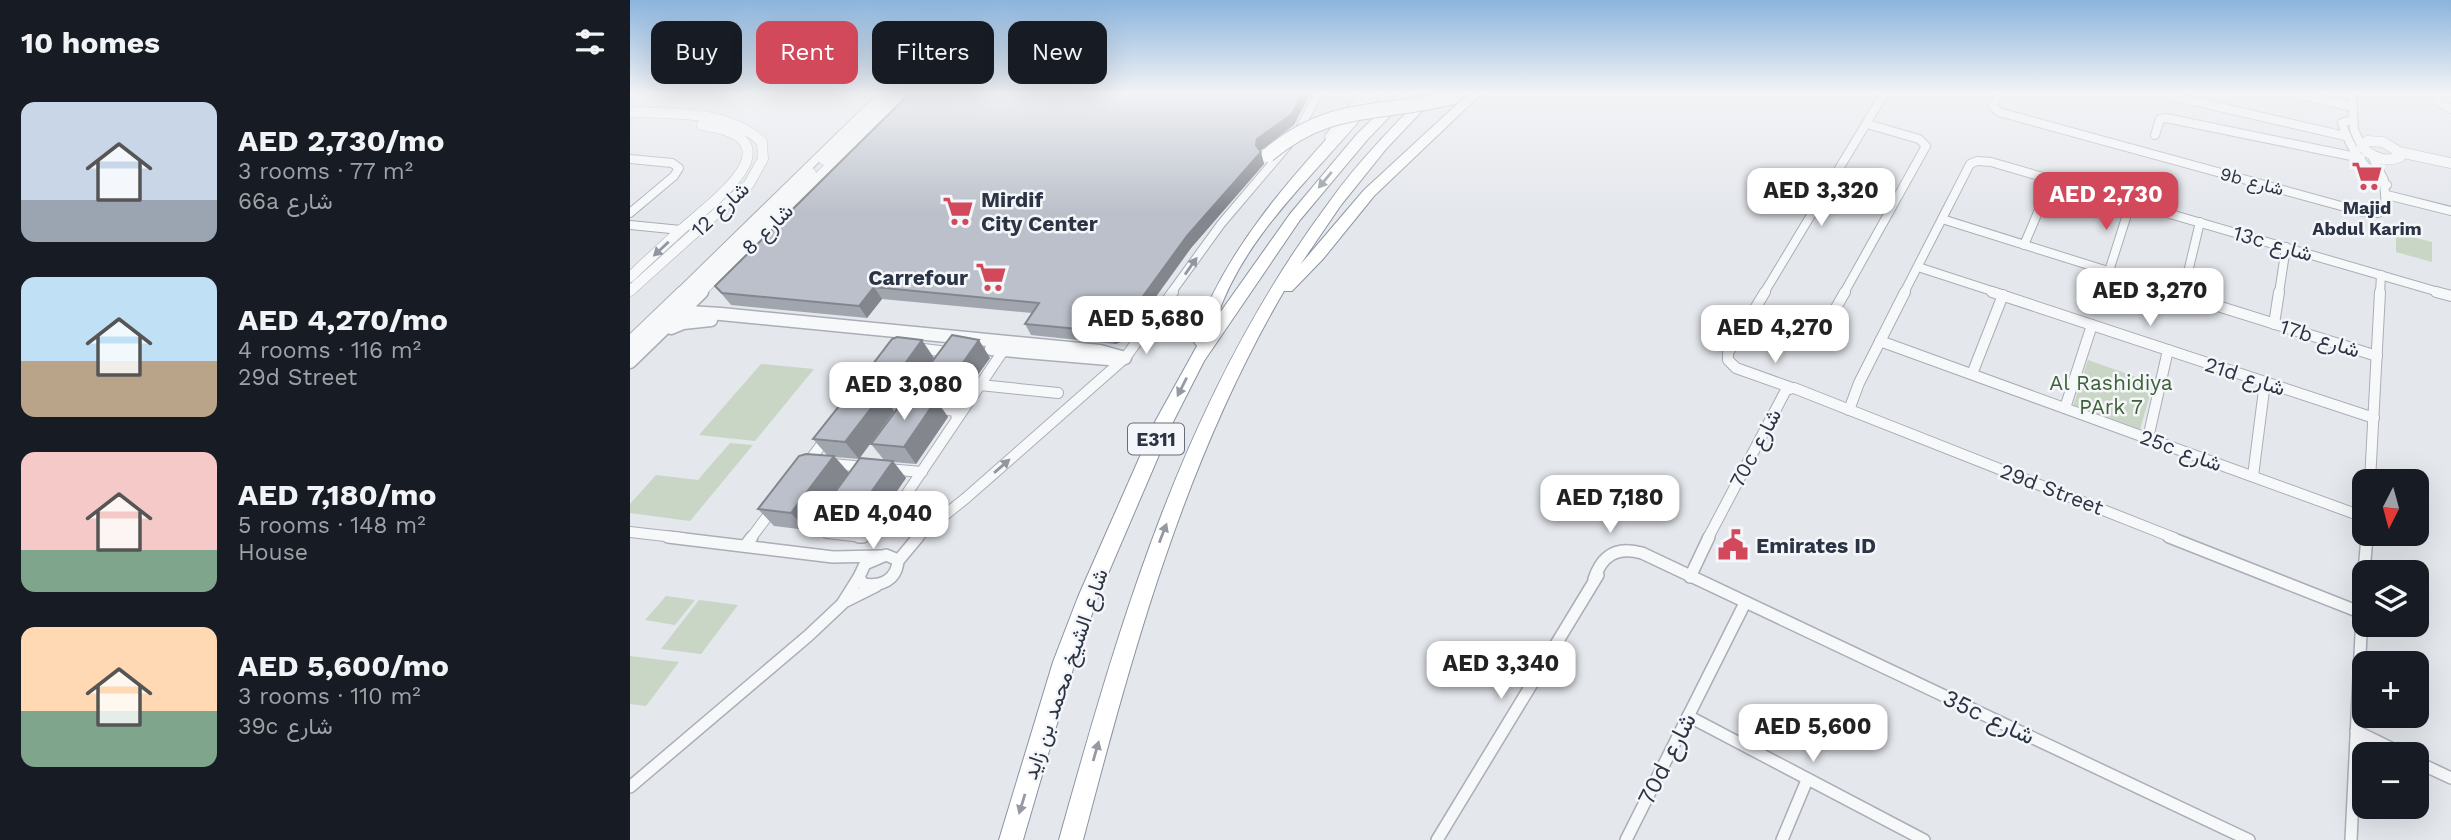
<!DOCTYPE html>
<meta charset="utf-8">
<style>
:root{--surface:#171b24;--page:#20242c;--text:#f1f3f6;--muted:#9ea1a6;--accent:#d1495b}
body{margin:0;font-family:"Work Sans",Vazirmatn,sans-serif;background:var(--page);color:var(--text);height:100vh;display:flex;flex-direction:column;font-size:26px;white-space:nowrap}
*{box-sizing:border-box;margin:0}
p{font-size:23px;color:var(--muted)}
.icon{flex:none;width:38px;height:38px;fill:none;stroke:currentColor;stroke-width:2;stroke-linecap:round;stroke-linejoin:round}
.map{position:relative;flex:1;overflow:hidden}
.panel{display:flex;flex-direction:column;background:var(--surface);width:630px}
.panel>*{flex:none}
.banner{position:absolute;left:21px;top:21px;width:665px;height:63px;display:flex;gap:14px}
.needle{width:46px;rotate:186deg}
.fabs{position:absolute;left:1722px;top:469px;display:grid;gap:14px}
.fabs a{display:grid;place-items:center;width:77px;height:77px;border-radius:14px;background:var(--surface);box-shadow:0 7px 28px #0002;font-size:35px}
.price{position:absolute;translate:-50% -60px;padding:0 16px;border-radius:14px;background:#fff;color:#222;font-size:23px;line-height:46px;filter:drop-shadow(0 2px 4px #0008)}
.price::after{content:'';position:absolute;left:50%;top:42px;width:21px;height:16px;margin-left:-10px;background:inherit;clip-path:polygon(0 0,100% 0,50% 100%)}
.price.selected{background:var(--accent);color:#fff}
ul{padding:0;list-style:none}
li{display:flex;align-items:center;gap:21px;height:175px;padding:0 21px}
li span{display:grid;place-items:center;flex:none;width:196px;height:140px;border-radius:14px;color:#555}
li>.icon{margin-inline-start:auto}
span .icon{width:84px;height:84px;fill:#fffc;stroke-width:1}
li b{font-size:30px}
h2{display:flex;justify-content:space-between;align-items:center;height:84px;padding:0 21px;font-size:30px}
.tag{padding:0 24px;border-radius:14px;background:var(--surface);box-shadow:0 7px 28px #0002;font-size:24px;line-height:63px}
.tag.selected{background:var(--accent);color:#fff}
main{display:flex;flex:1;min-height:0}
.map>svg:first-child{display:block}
.green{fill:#c9d6c5}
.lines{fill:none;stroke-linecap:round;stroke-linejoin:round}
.minor-far2-casing{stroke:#a9aeb7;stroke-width:10}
.minor-far1-casing{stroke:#a9aeb7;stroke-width:12}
.minor-casing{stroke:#a9aeb7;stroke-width:14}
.tertiary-far1-casing{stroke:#a9aeb7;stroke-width:11}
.tertiary-casing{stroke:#a9aeb7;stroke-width:15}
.motorway-casing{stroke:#8b94a3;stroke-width:2}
.minor-far2{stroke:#f7f8fa;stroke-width:8}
.minor-far1{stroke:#f7f8fa;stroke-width:10}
.minor{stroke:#f7f8fa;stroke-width:11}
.tertiary-far1{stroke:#f7f8fa;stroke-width:10}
.tertiary{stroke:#f7f8fa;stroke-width:12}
.motorway{fill:#fff;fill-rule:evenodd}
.motorway-bridge-casing{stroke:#8b94a3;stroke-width:16;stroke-linecap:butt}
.motorway-bridge{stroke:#fff;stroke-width:14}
.wall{fill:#a1a5ae}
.shaded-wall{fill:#83868d}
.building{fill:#bbc0ca;stroke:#83868d;stroke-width:2}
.oneway{fill:#959aa2}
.oneway2{fill:#9196a0}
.labels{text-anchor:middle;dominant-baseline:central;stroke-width:5;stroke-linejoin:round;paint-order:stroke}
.far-street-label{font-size:18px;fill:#2b3445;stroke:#f4f6f9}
.far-poi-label{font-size:18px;font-weight:bold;fill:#2b3445;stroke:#f4f6f9}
.shield{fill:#f4f6f9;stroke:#676e7b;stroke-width:2}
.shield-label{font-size:19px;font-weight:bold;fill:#2b3445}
.poi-label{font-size:21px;font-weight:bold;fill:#2b3445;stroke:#f4f6f9;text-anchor:start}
.street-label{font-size:21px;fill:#2b3445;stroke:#f4f6f9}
.park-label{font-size:21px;fill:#3f6138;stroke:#f4f6f9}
.near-street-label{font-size:24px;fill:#2b3445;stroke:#f4f6f9}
</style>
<main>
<section class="panel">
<h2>10 homes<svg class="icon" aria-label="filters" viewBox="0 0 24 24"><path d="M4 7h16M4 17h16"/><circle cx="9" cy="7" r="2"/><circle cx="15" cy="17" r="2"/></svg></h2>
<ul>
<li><span style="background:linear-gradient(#c9d6e8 70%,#9aa5b1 0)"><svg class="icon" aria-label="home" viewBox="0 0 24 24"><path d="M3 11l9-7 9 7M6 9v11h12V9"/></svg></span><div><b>AED 2,730/mo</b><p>3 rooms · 77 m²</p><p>66a شارع</p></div></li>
<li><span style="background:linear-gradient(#bfe0f5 60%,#b9a48a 0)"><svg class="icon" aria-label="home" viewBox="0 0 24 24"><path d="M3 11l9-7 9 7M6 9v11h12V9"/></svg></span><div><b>AED 4,270/mo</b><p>4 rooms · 116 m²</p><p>29d Street</p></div></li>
<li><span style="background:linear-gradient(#f6c9c9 70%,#7fa58c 0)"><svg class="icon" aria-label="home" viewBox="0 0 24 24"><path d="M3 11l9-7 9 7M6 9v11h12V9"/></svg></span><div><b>AED 7,180/mo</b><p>5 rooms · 148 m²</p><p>House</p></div></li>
<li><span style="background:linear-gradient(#ffd9b3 60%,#7fa58c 0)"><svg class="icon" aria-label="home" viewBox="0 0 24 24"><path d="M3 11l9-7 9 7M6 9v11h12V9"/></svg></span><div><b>AED 5,600/mo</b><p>3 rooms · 110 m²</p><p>39c شارع</p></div></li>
</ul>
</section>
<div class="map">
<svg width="1821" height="840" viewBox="0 0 1821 840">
<rect width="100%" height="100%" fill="#e4e7ec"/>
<!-- green -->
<g class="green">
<path d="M 1766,233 L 1802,242 L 1802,262 L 1766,252 Z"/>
<path d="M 1458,360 L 1523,383 L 1510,430 L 1443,406 Z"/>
<path d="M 131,364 L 184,369 L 125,441 L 69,435 Z"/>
<path d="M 100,443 L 123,445 L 60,521 L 0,513 L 0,504 L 26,475 L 68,480 Z"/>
<path d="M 36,596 L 65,600 L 45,625 L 15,620 Z"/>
<path d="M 69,600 L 108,605 L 71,654 L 31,649 Z"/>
<path d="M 0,656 L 49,662 L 16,706 L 0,704 Z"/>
</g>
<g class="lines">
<!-- minor-far2 casing -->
<g class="minor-far2-casing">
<g id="minor-far2">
<path d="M 1369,94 L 1363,106 L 1369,112 L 1733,212 L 1748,213 L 1756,208 L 1754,180 L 1742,156"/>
<path d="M 1533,94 L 1715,136"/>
<path d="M 1666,94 L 1722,107"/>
<path d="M 1722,94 L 1724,130 L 1731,145"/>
<path d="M 1806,94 L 1809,102 L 1821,109"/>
<path d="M 1723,119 L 1712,123 C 1719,147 1736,172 1757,185"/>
<path d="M 667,134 L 688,94"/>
<path d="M 1525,135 L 1530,119 L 1536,118 L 1731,158"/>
<path d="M 699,137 L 734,94"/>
<path d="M 0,159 L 42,163 L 49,168 L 44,176 L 0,213"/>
<path d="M 1757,195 L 1821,211"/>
<path d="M 1312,219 L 1548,293"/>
<path d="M 0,225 L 51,230"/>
<path d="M 1394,245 L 1422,179"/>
<path d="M 1288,267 L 1368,293"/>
<path d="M 1479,271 L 1501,202"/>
<path d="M 49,293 L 253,94"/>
<path d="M 541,293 L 591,224 L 658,145"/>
<path d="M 1134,293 L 1254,94"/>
<path d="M 1214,293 L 1296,146 L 1289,139 L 1237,124"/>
<path d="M 1274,293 L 1340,164 L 1347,161 L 1361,162 L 1812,293"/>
<path d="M 1553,293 L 1570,222"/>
<path d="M 1649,293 L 1656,247"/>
<path d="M 1750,293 L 1751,275"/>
</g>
</g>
<!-- minor-far1 casing -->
<g class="minor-far1-casing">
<g id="minor-far1">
<path d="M 1135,292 L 1098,353 L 1098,360 L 1106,368 L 1162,388"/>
<path d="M 1362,292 L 1744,418"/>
<path d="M 1543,292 L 1747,356"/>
<path d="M 1806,292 L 1821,296"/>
<path d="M 1553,295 L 1554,292"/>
<path d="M 1121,319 C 1143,328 1167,344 1191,334 L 1215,292"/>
<path d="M 1644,324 L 1649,292"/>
<path d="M 0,341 L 51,292"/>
<path d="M 1250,341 L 1734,517"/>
<path d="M 285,348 L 310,351 L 314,355 L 312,361"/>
<path d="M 1342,374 L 1373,295"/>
<path d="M 350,385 L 428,393"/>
<path d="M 248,402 L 281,405"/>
<path d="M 281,405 L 300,379"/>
<path d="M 300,407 L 325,411 L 327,418"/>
<path d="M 1435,408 L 1462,325"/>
<path d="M 1219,410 L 1229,383 L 1275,292"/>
<path d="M 1518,438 L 1538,350"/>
<path d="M 177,464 L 197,437"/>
<path d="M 202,464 L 235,467"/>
<path d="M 257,469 L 292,472"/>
<path d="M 1623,476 L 1635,382"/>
<path d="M 1740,481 L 1750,292"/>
<path d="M 206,507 L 194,525 L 197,533 L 232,537 L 253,529 L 373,351"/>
<path d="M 0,532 L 52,538"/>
<path d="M 121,538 L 142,510"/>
<path d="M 286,538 L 336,498 L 495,358 L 543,292"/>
<path d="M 1078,538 L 1156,390 L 1164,388 L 1544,538"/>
<path d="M 1737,538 L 1737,534"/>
</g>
</g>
<!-- minor casing -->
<g class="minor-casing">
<g id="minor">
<path d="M 38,537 L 203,557 L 251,556"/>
<path d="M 229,537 L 233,537"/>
<path d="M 1539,537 L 1732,613"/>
<path d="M 115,546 L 122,537"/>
<path d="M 256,555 L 268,560 C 267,580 251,587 233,584 L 229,577 L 235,564 Z"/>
<path d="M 268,561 L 288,537"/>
<path d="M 1734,572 L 1737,537"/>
<path d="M 1060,577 L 1079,537"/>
<path d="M 964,579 C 972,555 987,546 1012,553 L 1619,840"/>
<path d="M 216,601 L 246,586"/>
<path d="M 1058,716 L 1294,840"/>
<path d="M 1726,731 L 1773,754"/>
<path d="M 1726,740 L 1760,754"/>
<path d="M 1787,762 L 1821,778"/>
<path d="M 0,787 L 178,636 L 212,604 L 229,577"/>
<path d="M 807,840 L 968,575"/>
<path d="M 996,840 L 1115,603"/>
<path d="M 1152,840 L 1177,780"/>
<path d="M 1721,840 L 1734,573"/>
</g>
</g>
<!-- tertiary-far1 casing -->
<g class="tertiary-far1-casing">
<g id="tertiary-far1">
<path d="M 0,112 C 44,114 98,110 132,142 L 133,159 L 119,184 L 0,291"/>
<path d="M 1737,141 L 1753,142 L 1769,152 L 1770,157 C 1755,163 1743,158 1732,147 Z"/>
<path d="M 1769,152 L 1821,163"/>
<path d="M 194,160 L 261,94"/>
<path d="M 0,277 C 17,261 34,245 52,229 C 85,200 170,139 72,125"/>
<path d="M 58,293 L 181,173"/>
<path d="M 70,293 L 274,94"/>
</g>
</g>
<!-- tertiary casing -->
<g class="tertiary-casing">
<g id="tertiary">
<path d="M 34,318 L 58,312 L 91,314 L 470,351 L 495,358"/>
<path d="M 41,328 L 53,323 L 81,320"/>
<path d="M 361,349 L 490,360"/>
<path d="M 0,350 L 60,292"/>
<path d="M 0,362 L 72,292"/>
</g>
</g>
<!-- motorway casing -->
<g class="motorway-casing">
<g id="motorway">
<path d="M 738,94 L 751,94 C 696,166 617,228 587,317 L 660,214 L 727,134 L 768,94 L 781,94 L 737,140 L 670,220 L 574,361 L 544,420 L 468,597 L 445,662 L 393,840 L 369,840 L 423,662 L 448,597 L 526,420 L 567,346 L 563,341 C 597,243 669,169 738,94 Z"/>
<path d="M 795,94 L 808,94 L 756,149 L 711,205 L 670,265 L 734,190 L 838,94 L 851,94 L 744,196 L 693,259 L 662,291 L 654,291 C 554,462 503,650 453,840 L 429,840 C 493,611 556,394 700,201 C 728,162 761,128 795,94 Z"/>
</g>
</g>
<!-- minor-far2 -->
<use href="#minor-far2" class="minor-far2"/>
<!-- minor-far1 -->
<use href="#minor-far1" class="minor-far1"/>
<!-- minor -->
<use href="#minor" class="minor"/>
<!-- tertiary-far1 -->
<use href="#tertiary-far1" class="tertiary-far1"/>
<!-- tertiary -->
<use href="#tertiary" class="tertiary"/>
<!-- motorway -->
<use href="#motorway" class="motorway"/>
<!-- motorway-bridge casing -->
<g class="motorway-bridge-casing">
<path id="motorway-bridge" d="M 638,155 C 700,102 750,116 823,97"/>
</g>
<!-- motorway-bridge -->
<use href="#motorway-bridge" class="motorway-bridge"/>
</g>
<!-- wall -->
<g class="wall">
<path d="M 279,94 L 680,94 L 664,125 L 630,150 L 634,164 L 561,248 L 494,341 L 485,344 L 401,335 L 395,324 L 402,313 L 252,299 L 237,318 L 101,305 L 85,286 Z"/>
<path d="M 304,358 L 275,397 L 252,395 L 264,411 L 229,459 L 205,457 L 219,473 L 177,530 L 144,526 L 128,509 L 197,455 L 183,439 L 244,393 L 233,377 Z"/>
<path d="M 360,358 L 328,402 L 299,399 L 287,382 Z"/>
<path d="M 306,400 L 318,417 L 286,464 L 263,462 L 276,478 L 244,524 L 233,529 L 207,527 L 192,510 L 254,460 L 241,444 Z"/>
</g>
<!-- shaded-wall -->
<g class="shaded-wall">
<path d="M 672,94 L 680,94 L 664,125 L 630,151 L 631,152 L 634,164 L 561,248 L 494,341 L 485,344 L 480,332 L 557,236 L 627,139 Z"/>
<path d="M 244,287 L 252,299 L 237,318 L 229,306 Z"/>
<path d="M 292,340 L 304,358 L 275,397 L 263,380 Z"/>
<path d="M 349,340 L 360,358 L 328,402 L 317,385 Z"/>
<path d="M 252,394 L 264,411 L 229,459 L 215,442 Z"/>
<path d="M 306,400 L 318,417 L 286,464 L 274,447 Z"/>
<path d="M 204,456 L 219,473 L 177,530 L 161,513 Z"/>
<path d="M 263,461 L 276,478 L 244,524 L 233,529 L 218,512 Z"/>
</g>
<!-- building -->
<g class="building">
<path d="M 279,94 L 672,94 L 662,114 L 627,139 L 626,145 L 631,152 L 557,236 L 489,329 L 480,332 L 395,324 L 409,303 L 244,287 L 229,306 L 92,293 L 85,286 Z"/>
<path d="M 322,335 L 349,340 L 317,385 L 287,382 Z"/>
<path d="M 267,337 L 292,340 L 263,380 L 233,377 L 262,339 Z"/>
<path d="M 221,391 L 252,394 L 215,442 L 183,439 Z"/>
<path d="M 276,397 L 306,400 L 274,447 L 241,444 Z"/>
<path d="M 176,454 L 204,456 L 161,513 L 128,509 L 169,456 Z"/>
<path d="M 230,458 L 263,461 L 230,508 L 218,512 L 192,510 Z"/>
</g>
<!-- one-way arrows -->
<defs><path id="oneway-solid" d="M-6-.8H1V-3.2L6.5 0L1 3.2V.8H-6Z" transform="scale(1.75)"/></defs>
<g class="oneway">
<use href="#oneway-solid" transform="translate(695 180) rotate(130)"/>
<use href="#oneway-solid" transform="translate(552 387) rotate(117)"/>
<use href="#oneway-solid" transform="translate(533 533) rotate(-69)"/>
<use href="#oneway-solid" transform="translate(466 751) rotate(-74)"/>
<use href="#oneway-solid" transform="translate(392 804) rotate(107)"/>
</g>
<g class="oneway2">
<use href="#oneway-solid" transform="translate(31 249) rotate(137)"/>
<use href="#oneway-solid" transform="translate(561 266) rotate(-55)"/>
<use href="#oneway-solid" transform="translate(372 466) rotate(-41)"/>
</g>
<!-- sky -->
<linearGradient id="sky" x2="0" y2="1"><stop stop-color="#8bb4dd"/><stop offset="0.44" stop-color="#f3f4f6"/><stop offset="1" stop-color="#f3f4f6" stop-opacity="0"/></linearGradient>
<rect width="1821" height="212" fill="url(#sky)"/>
<!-- icons -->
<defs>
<g id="supermarket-bare" transform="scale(2.415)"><path d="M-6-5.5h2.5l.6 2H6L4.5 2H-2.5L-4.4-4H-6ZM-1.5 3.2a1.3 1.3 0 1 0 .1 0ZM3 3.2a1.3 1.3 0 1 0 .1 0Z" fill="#d1495b" stroke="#f4f6f9" stroke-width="2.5" paint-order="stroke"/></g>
<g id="civic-bare" transform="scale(2.415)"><path d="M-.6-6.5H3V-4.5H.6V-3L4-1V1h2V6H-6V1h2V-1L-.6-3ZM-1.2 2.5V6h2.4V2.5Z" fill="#d1495b" stroke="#f4f6f9" stroke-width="2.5" paint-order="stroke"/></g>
</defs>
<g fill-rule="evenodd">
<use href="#supermarket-bare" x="1737" y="176"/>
<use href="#supermarket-bare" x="328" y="211"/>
<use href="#supermarket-bare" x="361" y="277"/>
<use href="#civic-bare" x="1103" y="545"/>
</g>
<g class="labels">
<!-- far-street labels -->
<g class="far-street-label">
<text transform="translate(1622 181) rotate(15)">9b شارع</text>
</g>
<!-- far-poi labels -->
<g class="far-poi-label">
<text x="1737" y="207">Majid<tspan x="1737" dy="21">Abdul Karim</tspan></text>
</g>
<!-- shield labels -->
<rect class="shield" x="498" y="423.5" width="56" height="31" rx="5"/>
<g class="shield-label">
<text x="526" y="439">E311</text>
</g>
<!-- poi labels -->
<g class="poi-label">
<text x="351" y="199">Mirdif<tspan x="351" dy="24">City Center</tspan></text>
<text x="338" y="277" text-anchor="end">Carrefour</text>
<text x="1126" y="545">Emirates ID</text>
</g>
<!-- street labels -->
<g class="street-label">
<text transform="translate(90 209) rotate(-43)">شارع 12</text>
<text transform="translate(137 229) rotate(-45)">شارع 8</text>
<text transform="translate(1643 243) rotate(16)">13c شارع</text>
<text transform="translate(1690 338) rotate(18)">17b شارع</text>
<text transform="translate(1615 376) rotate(18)">21d شارع</text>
<text transform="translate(1125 448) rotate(-62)">70c شارع</text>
<text transform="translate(1551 450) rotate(20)">25c شارع</text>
<text transform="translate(1422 489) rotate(21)">29d Street</text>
<text transform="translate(435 674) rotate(-71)">شارع الشيخ محمد بن زايد</text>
</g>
<!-- park labels -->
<g class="park-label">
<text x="1481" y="382">Al Rashidiya<tspan x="1481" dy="24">PArk 7</tspan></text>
</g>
<!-- near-street labels -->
<g class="near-street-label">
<text transform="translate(1359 717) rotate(25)">35c شارع</text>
<text transform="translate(1037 759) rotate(-63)">70d شارع</text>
</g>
</g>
</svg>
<div class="fabs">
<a><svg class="needle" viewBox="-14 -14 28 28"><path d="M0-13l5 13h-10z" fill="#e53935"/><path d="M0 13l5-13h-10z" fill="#9ea1a6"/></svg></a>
<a><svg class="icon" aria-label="layers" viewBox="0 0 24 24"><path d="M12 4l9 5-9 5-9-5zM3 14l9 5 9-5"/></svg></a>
<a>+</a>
<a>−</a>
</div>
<b class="price" style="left:1191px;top:228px">AED 3,320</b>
<b class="price selected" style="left:1476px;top:232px">AED 2,730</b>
<b class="price" style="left:1520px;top:328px">AED 3,270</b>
<b class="price" style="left:516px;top:356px">AED 5,680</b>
<b class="price" style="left:1145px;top:365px">AED 4,270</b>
<b class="price" style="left:274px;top:422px">AED 3,080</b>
<b class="price" style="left:980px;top:535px">AED 7,180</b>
<b class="price" style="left:243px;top:551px">AED 4,040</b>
<b class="price" style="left:871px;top:701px">AED 3,340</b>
<b class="price" style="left:1183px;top:764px">AED 5,600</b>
<div class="banner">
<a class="tag">Buy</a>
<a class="tag selected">Rent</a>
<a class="tag">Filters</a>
<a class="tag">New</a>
</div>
</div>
</main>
